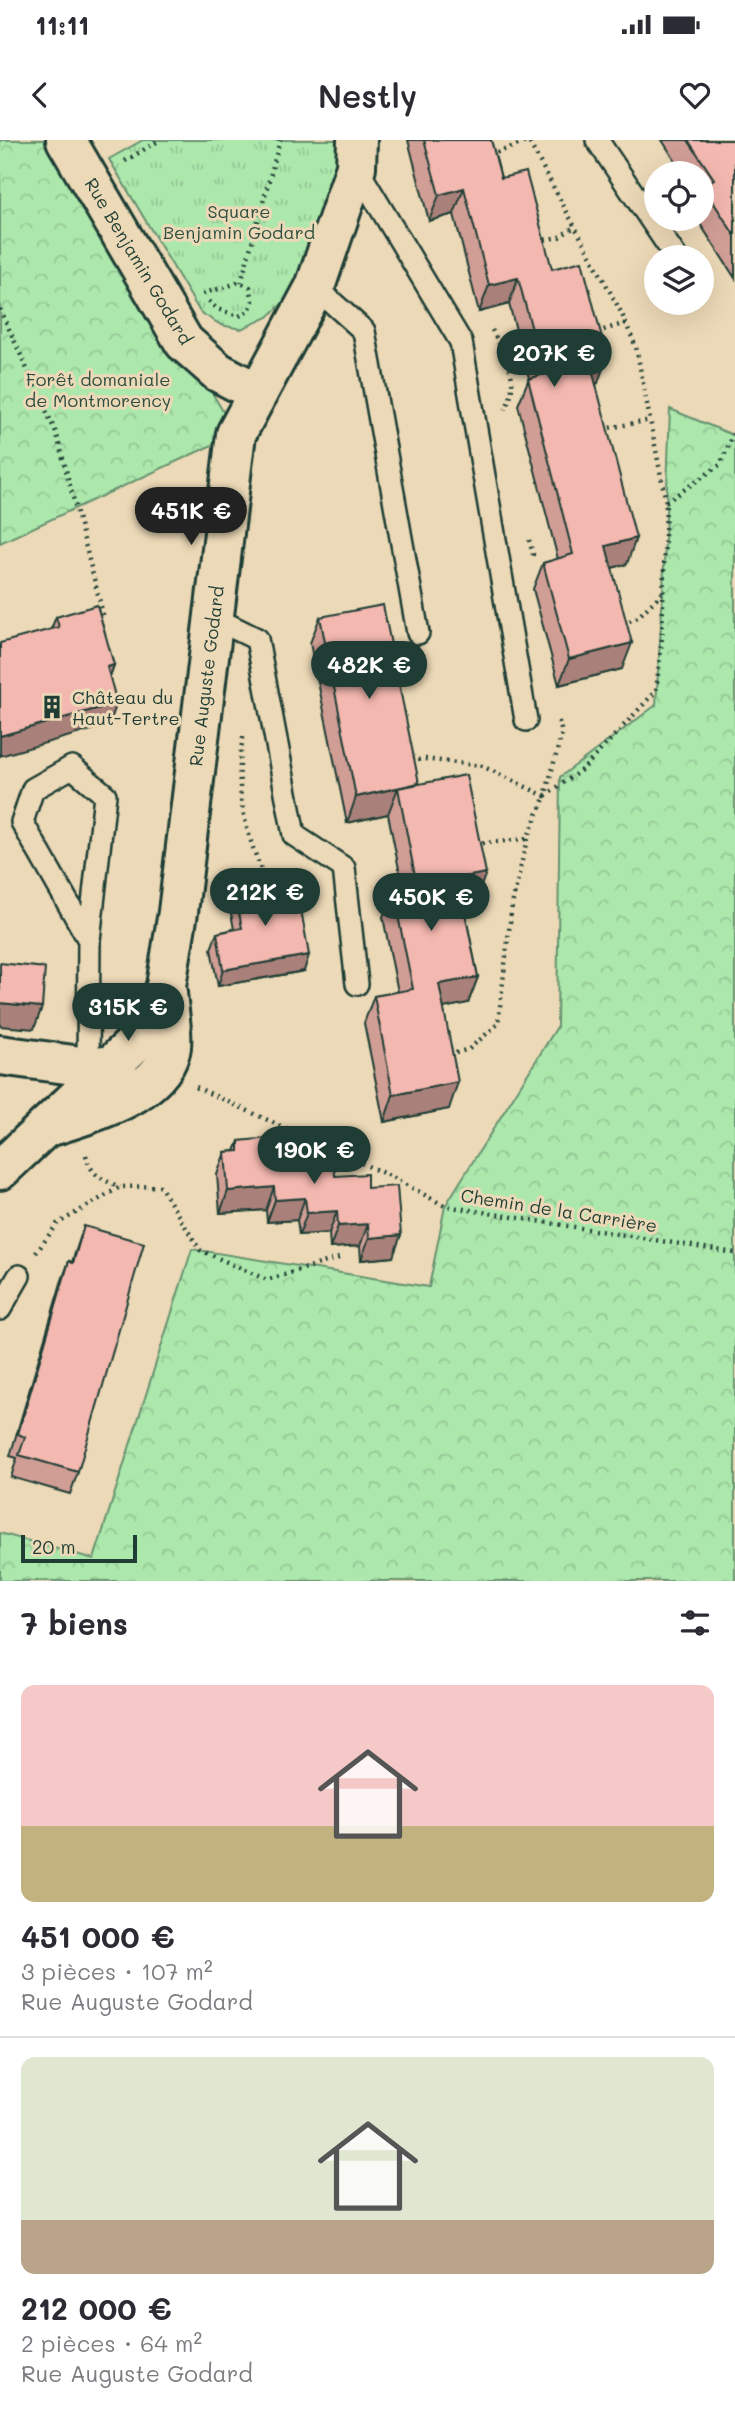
<!DOCTYPE html>
<html lang="fr">
<meta charset="utf-8">
<style>
:root{--surface:#fff;--page:#f2f2f3;--text:#2b2b33;--muted:#7c7c81;--line:#e1e1e2;--accent:#1f3d34}
body{margin:0;font-family:Mali,sans-serif;background:var(--page);color:var(--text);height:100vh;display:flex;flex-direction:column;font-size:26px;white-space:nowrap}
*{box-sizing:border-box;margin:0}
p{font-size:23px;color:var(--muted)}
.icon{flex:none;width:38px;height:38px;fill:none;stroke:currentColor;stroke-width:2;stroke-linecap:round;stroke-linejoin:round}
.map{position:relative;height:1441px;overflow:hidden}
.details{display:flex;flex-direction:column;background:var(--surface);flex:1}
.details>*{flex:none}
.controls{position:absolute;left:644px;top:21px;display:grid;gap:14px}
.controls a{display:grid;place-items:center;width:70px;height:70px;border-radius:50%;background:var(--surface);box-shadow:0 7px 28px #0002;font-size:35px}
.scale{position:absolute;left:21px;bottom:18px;width:116px;box-sizing:border-box;padding-left:7px;border:4px solid #1f3d34;border-top:0;font-size:19px;line-height:24px;white-space:nowrap;color:#1f3d34;-webkit-text-stroke:5px #ecd9b7;paint-order:stroke}
.price{position:absolute;translate:-50% -60px;padding:0 16px;border-radius:24px;background:var(--accent);color:#fff;font-size:23px;line-height:46px;filter:drop-shadow(0 2px 4px #0008)}
.price::after{content:'';position:absolute;left:50%;top:42px;width:21px;height:16px;margin-left:-10px;background:inherit;clip-path:polygon(0 0,100% 0,50% 100%)}
.price.on{background:#222;color:#fff}
ul{padding:0;list-style:none}
li{display:grid;align-content:center;gap:14px;height:371px;padding:0 21px}
li+li{border-top:2px solid var(--line)}
li span{display:grid;place-items:center;height:217px;border-radius:14px;color:#555}
li>.icon{margin-inline-start:auto}
span .icon{width:126px;height:126px;fill:#fffc;stroke-width:1}
li b{font-size:30px}
h2{display:flex;justify-content:space-between;align-items:center;height:84px;padding:0 21px;font-size:30px}
.status{display:flex;justify-content:space-between;align-items:center;height:49px;padding:0 35px;background:var(--surface);direction:ltr}
.status svg{height:19px;fill:currentColor}
header{display:flex;justify-content:space-between;align-items:center;height:91px;padding:0 21px;background:var(--surface);font-size:32px;font-weight:600}
.map>svg:first-child{display:block}
.forest{fill:url(#forest-crowns);stroke:#669270;stroke-width:2}
.park{fill:url(#park-tufts);stroke:#669270;stroke-width:2}
.lines{fill:none;stroke-linecap:round;stroke-linejoin:round}
.service-casing{stroke:#1f3d34;stroke-width:26}
.minor-casing{stroke:#1f3d34;stroke-width:44}
.tertiary-casing{stroke:#1f3d34;stroke-width:44}
.path{stroke:#1f3d34;stroke-width:4.5;stroke-dasharray:2 5;stroke-linecap:butt}
.service{stroke:#ecd9b7;stroke-width:21}
.minor{stroke:#ecd9b7;stroke-width:38}
.tertiary{stroke:#ecd9b7;stroke-width:38}
.wall{fill:#d19e96;stroke:#1f3d34;stroke-width:2}
.shaded-wall{fill:#aa817a;stroke:#1f3d34;stroke-width:2}
.building{fill:#f3b8af;stroke:#1f3d34;stroke-width:2}
.labels{text-anchor:middle;dominant-baseline:central;stroke-width:6;stroke-linejoin:round;paint-order:stroke}
.park-label{font-size:18px;fill:#2d4e40;stroke:#ecd9b7}
.street-label{font-size:18px;fill:#1f3d34;stroke:#ecd9b7}
.poi-label{font-size:18px;fill:#1f3d34;stroke:#ecd9b7;text-anchor:start}
</style>
<div class="status"><b>11:11</b><svg viewBox="0 0 49 12"><path d="M0 12V9h3v3zM5 12V6h3v6zM10 12V3h3v9zM15 12V0h3v12zM26 1h20v11H26zM47 4h2v5h-2z"/></svg></div>
<header><svg class="icon" aria-label="back" viewBox="0 0 24 24"><path d="M15 5l-7 7 7 7"/></svg>Nestly<svg class="icon" aria-label="heart" viewBox="0 0 24 24"><path d="M12 20l-8-8c-3-5 5-10 8-4 3-6 11-1 8 4z"/></svg></header>
<div class="map">
<svg width="735" height="1441" viewBox="0 0 735 1441">
<defs>
<pattern id="forest-crowns" width="20" height="18" patternUnits="userSpaceOnUse" patternTransform="scale(1.75)"><rect width="20" height="18" fill="#ace7ac"/><path d="M2 6a3 3 0 1 1 6 0M12 15a3 3 0 1 1 6 0" fill="none" stroke="#94c795"/></pattern>
<pattern id="park-tufts" width="24" height="20" patternUnits="userSpaceOnUse" patternTransform="scale(1.75)"><rect width="24" height="20" fill="#ace7ac"/><path d="M3 7l-1-3M5 7V3M7 7l1-3M15 17l-1-3M17 17v-4M19 17l1-3" fill="none" stroke="#94c795"/></pattern>
</defs>
<rect width="100%" height="100%" fill="#ecd9b7"/>
<filter id="ink" filterUnits="userSpaceOnUse"><feTurbulence type="fractalNoise" baseFrequency=".0143" numOctaves="2"/><feDisplacementMap in="SourceGraphic" scale="14" xChannelSelector="R" yChannelSelector="G"/><feConvolveMatrix kernelMatrix="1 2 1 2 8 2 1 2 1" color-interpolation-filters="sRGB"/></filter>
<g filter="url(#ink)">
<!-- forest -->
<g class="forest">
<path d="M 0,0 L 66,0 L 236,294 L 0,403 Z"/>
<path d="M 670,269 L 735,296 L 735,1441 L 0,1441 L 0,1393 L 94,1419 L 192,1109 L 429,1147 L 445,1066 L 557,887 L 560,637 L 656,565 L 663,452 Z"/>
</g>
<!-- park -->
<path class="park" d="M 143,0 L 343,0 L 341,25 L 301,146 L 268,177 L 241,189 L 221,185 L 200,172 L 109,19 Z"/>
<g class="lines">
<!-- service casing -->
<g class="service-casing">
<g id="service">
<path d="M 597,0 L 676,117"/>
<path d="M 356,27 L 461,202 L 526,580"/>
<path d="M 315,147 L 364,191 L 418,493"/>
<path d="M 212,477 L 257,499 L 294,695 L 344,728 L 357,844"/>
<path d="M 88,927 L 89,800 L 105,655 L 72,627 L 33,649 L 22,682 L 89,800"/>
<path d="M 0,1169 L 19,1136"/>
</g>
</g>
<!-- minor casing -->
<g class="minor-casing">
<g id="minor">
<path d="M 66,0 L 184,202 L 218,232 L 258,253"/>
<path d="M 0,915 L 88,927 L 109,926 L 125,945"/>
</g>
</g>
<!-- tertiary casing -->
<g class="tertiary-casing">
<g id="tertiary">
<path d="M 51,986 C 89,974 158,956 170,912 C 174,898 168,868 167,853"/>
<path d="M 0,1030 L 152,887 L 166,846 L 178,772 L 236,294 L 315,147 L 356,27 L 357,0"/>
</g>
</g>
<!-- path -->
<g class="path">
<path d="M 490,15 L 529,1"/>
<path d="M 125,21 L 160,0"/>
<path d="M 538,101 L 559,97 L 576,86"/>
<path d="M 241,143 L 280,0"/>
<path d="M 203,154 C 215,149 226,148 238,142 L 250,147 L 253,161 L 249,171 L 239,176 L 217,169 L 206,158"/>
<path d="M 0,169 L 57,295 L 104,478"/>
<path d="M 492,190 C 505,216 522,240 505,269"/>
<path d="M 597,192 L 626,183"/>
<path d="M 603,289 L 651,280"/>
<path d="M 666,362 L 720,325 L 735,291"/>
<path d="M 529,400 L 533,414 L 531,419"/>
<path d="M 623,484 L 638,477 L 662,453"/>
<path d="M 243,597 C 234,650 244,686 263,735"/>
<path d="M 411,621 L 424,619 L 482,626 L 545,656 L 562,593 L 558,578"/>
<path d="M 475,704 L 527,699"/>
<path d="M 449,915 L 469,909 L 498,884 L 512,765 L 527,699 L 545,656 L 584,628 L 656,551 L 662,498 L 666,362 L 636,207 L 621,172 L 528,0"/>
<path d="M 196,947 L 394,1038 L 445,1066 L 735,1113"/>
<path d="M 86,1015 C 91,1036 102,1039 120,1047"/>
<path d="M 36,1113 L 57,1084 L 120,1047 L 160,1046 L 200,1110 L 267,1140 L 342,1117"/>
</g>
<!-- service -->
<use href="#service" class="service"/>
<!-- minor -->
<use href="#minor" class="minor"/>
<!-- tertiary -->
<use href="#tertiary" class="tertiary"/>
</g>
<!-- wall -->
<g class="wall">
<path d="M 408,0 L 491,0 L 501,38 L 552,129 L 598,243 L 596,244 L 627,424 L 612,428 L 622,529 L 559,545 L 533,449 L 543,423 L 558,419 L 518,265 L 529,238 L 509,164 L 479,172 L 454,74 L 429,81 Z"/>
<path d="M 662,0 L 735,0 L 735,138 L 697,79 L 702,79 L 702,33 L 683,33 Z"/>
<path d="M 56,477 L 114,525 L 110,536 L 109,585 L 51,489 Z"/>
<path d="M 320,477 L 419,643 L 476,759 L 463,762 L 478,837 L 468,863 L 443,868 L 449,969 L 384,982 L 364,883 L 374,856 L 398,852 L 383,777 L 393,751 L 403,749 L 388,674 L 347,683 L 310,503 Z"/>
<path d="M 235,752 L 304,831 L 218,846 L 211,809 L 217,793 L 234,789 L 230,768 Z"/>
<path d="M 239,1001 L 303,1023 L 367,1048 L 393,1117 L 361,1120 L 360,1106 L 330,1108 L 329,1093 L 299,1095 L 297,1080 L 267,1082 L 266,1070 L 220,1073 L 217,1035 L 225,1012 L 235,1011 Z"/>
<path d="M 84,1086 L 78,1332 L 70,1354 L 11,1337 L 17,1318 L 10,1316 L 61,1143 L 69,1121 L 72,1122 Z"/>
</g>
<!-- shaded-wall -->
<g class="shaded-wall">
<path d="M 464,48 L 454,74 L 429,81 L 439,55 Z"/>
<path d="M 518,138 L 509,164 L 479,172 L 489,145 Z"/>
<path d="M 607,217 L 598,243 L 581,248 L 590,222 Z"/>
<path d="M 636,398 L 627,424 L 596,432 L 606,406 Z"/>
<path d="M 632,503 L 622,529 L 559,545 L 569,519 Z"/>
<path d="M 114,525 L 106,548 L 107,527 Z"/>
<path d="M 117,563 L 109,585 L 0,616 L 0,596 Z"/>
<path d="M 398,648 L 388,674 L 347,683 L 356,657 Z"/>
<path d="M 486,733 L 476,759 L 448,765 L 458,738 Z"/>
<path d="M 309,815 L 304,831 L 218,846 L 223,830 Z"/>
<path d="M 478,837 L 468,863 L 429,871 L 439,844 Z"/>
<path d="M 0,863 L 42,867 L 34,889 L 0,886 Z"/>
<path d="M 458,942 L 449,969 L 384,982 L 393,955 Z"/>
<path d="M 274,1047 L 266,1070 L 220,1073 L 228,1051 Z"/>
<path d="M 305,1058 L 297,1080 L 267,1082 L 275,1060 Z"/>
<path d="M 337,1071 L 329,1093 L 299,1095 L 307,1073 Z"/>
<path d="M 368,1084 L 360,1106 L 330,1108 L 338,1086 Z"/>
<path d="M 401,1095 L 393,1117 L 361,1120 L 369,1098 Z"/>
</g>
<!-- building -->
<g class="building">
<path d="M 424,0 L 491,0 L 501,38 L 526,32 L 552,129 L 582,121 L 607,217 L 590,222 L 636,398 L 606,406 L 632,503 L 569,519 L 543,423 L 573,414 L 528,239 L 544,234 L 518,138 L 489,145 L 464,48 L 439,55 Z"/>
<path d="M 688,0 L 735,0 L 735,96 L 703,46 L 714,39 Z"/>
<path d="M 97,465 L 114,525 L 107,527 L 117,563 L 0,596 L 0,503 L 59,487 L 56,477 Z"/>
<path d="M 383,465 L 419,643 L 356,657 L 320,477 Z"/>
<path d="M 466,635 L 486,733 L 458,738 L 478,837 L 439,844 L 458,942 L 393,955 L 374,856 L 413,849 L 393,751 L 417,746 L 398,648 Z"/>
<path d="M 296,741 L 309,815 L 223,830 L 217,793 L 242,788 L 235,752 Z"/>
<path d="M 0,823 L 45,828 L 42,867 L 0,863 Z"/>
<path d="M 270,998 L 271,1012 L 302,1009 L 303,1023 L 334,1021 L 335,1036 L 367,1034 L 367,1048 L 397,1046 L 401,1095 L 369,1098 L 368,1084 L 338,1086 L 337,1071 L 307,1073 L 305,1058 L 275,1060 L 274,1047 L 228,1051 L 225,1012 L 239,1011 L 239,1001 Z"/>
<path d="M 84,1086 L 144,1103 L 78,1332 L 19,1315 L 25,1297 L 18,1294 L 69,1121 L 73,1123 Z"/>
</g>
</g>
<!-- icons -->
<defs>
<g id="building-bare" transform="scale(1.89)"><path d="M-4-6H4V6H1V3H-1V6H-4ZM-2.5-4.3h1.7v1.8h-1.7ZM.8-4.3h1.7v1.8H.8ZM-2.5-1h1.7V.8h-1.7ZM.8-1h1.7V.8H.8Z" fill="#1f3d34" stroke="#ecd9b7" stroke-width="2.5" paint-order="stroke"/></g>
</defs>
<g fill-rule="evenodd">
<use href="#building-bare" x="52" y="567"/>
</g>
<g class="labels">
<!-- park labels -->
<g class="park-label">
<text x="239" y="71">Square<tspan x="239" dy="21">Benjamin Godard</tspan></text>
<text x="98" y="239">Forêt domaniale<tspan x="98" dy="21">de Montmorency</tspan></text>
</g>
<!-- street labels -->
<g class="street-label">
<text transform="translate(139 121) rotate(59)">Rue Benjamin Godard</text>
<text transform="translate(206 536) rotate(-83)">Rue Auguste Godard</text>
<text transform="translate(559 1070) rotate(9)">Chemin de la Carrière</text>
</g>
<!-- poi labels -->
<g class="poi-label">
<text x="72" y="557">Château du<tspan x="72" dy="21">Haut-Tertre</tspan></text>
</g>
</g>
</svg>
<div class="controls">
<a><svg class="icon" aria-label="locate" viewBox="0 0 24 24"><circle cx="12" cy="12" r="6"/><path d="M12 2v4M12 18v4M2 12h4M18 12h4"/></svg></a>
<a><svg class="icon" aria-label="layers" viewBox="0 0 24 24"><path d="M12 4l9 5-9 5-9-5zM3 14l9 5 9-5"/></svg></a>
</div>
<div class="scale">20 m</div>
<b class="price" style="left:554px;top:249px">207K €</b>
<b class="price on" style="left:191px;top:407px">451K €</b>
<b class="price" style="left:369px;top:561px">482K €</b>
<b class="price" style="left:265px;top:788px">212K €</b>
<b class="price" style="left:431px;top:793px">450K €</b>
<b class="price" style="left:128px;top:903px">315K €</b>
<b class="price" style="left:314px;top:1046px">190K €</b>
</div>
<section class="details">
<h2>7 biens<svg class="icon" aria-label="filters" viewBox="0 0 24 24"><path d="M4 7h16M4 17h16"/><circle cx="9" cy="7" r="2"/><circle cx="15" cy="17" r="2"/></svg></h2>
<ul>
<li><span style="background:linear-gradient(#f6c9c9 65%,#c2b280 0)"><svg class="icon" aria-label="home" viewBox="0 0 24 24"><path d="M3 11l9-7 9 7M6 9v11h12V9"/></svg></span><div><b>451 000 €</b><p>3 pièces · 107 m²</p><p>Rue Auguste Godard</p></div></li>
<li><span style="background:linear-gradient(#dfe7d0 75%,#b9a48a 0)"><svg class="icon" aria-label="home" viewBox="0 0 24 24"><path d="M3 11l9-7 9 7M6 9v11h12V9"/></svg></span><div><b>212 000 €</b><p>2 pièces · 64 m²</p><p>Rue Auguste Godard</p></div></li>
</ul>
</section>
